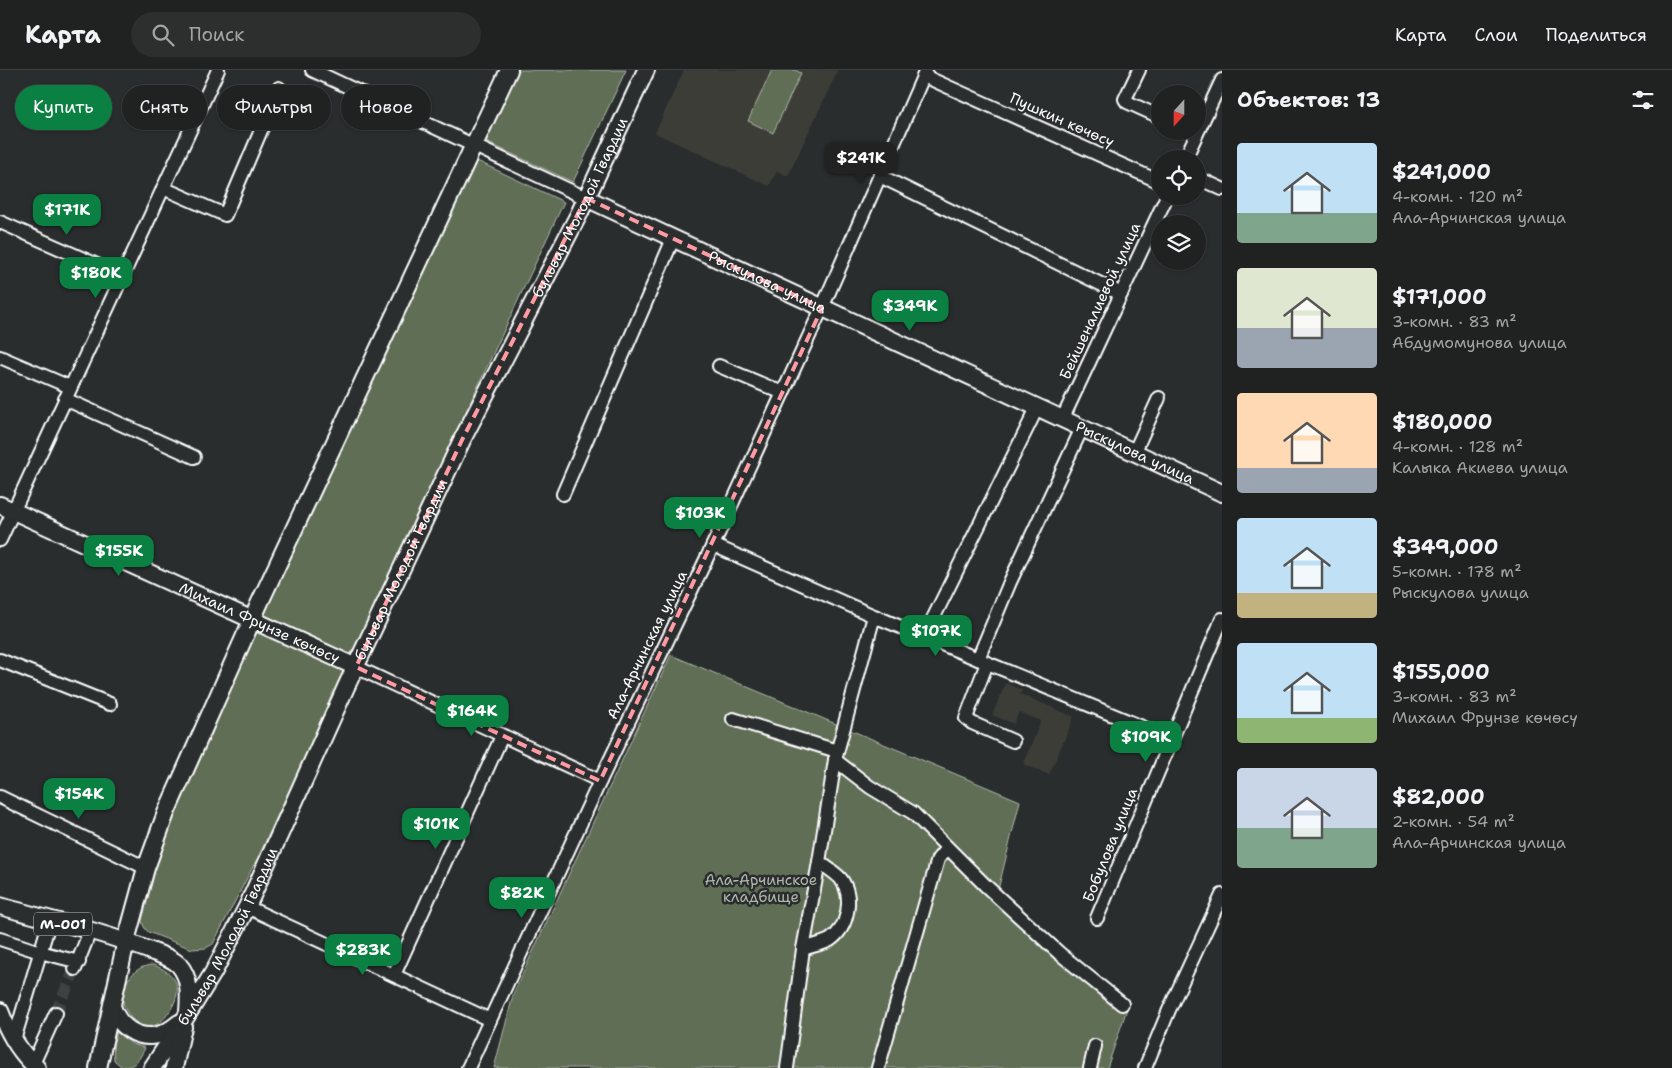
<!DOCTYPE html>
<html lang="ru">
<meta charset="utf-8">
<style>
:root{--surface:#202222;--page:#2d2f2f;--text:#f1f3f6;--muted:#a2a4a5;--line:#3d3f40;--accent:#0b8043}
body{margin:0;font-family:"Shantell Sans",sans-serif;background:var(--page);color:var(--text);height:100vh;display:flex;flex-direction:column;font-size:19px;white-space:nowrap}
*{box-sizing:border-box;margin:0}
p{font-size:16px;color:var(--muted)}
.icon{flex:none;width:28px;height:28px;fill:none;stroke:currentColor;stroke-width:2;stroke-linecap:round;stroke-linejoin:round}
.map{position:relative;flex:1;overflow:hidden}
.panel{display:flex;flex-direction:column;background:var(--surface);width:450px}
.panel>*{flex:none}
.guide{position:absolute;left:15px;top:15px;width:475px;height:45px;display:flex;gap:10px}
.needle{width:32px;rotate:201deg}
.controls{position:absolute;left:1151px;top:15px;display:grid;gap:10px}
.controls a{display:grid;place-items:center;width:55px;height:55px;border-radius:50%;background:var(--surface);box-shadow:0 1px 4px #0004,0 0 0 1px var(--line);font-size:25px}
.price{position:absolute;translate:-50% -42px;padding:0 11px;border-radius:10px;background:var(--accent);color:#fff;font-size:16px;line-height:32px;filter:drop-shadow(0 1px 2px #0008)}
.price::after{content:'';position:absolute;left:50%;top:30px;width:15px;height:11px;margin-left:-8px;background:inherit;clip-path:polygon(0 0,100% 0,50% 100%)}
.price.on{background:#222;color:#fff}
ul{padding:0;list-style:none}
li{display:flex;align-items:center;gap:15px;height:125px;padding:0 15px}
li span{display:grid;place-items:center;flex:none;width:140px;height:100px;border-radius:5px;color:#555}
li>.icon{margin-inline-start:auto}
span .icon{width:60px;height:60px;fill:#fffc;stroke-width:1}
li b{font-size:21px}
h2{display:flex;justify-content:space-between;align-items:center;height:60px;padding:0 15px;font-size:21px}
.tag{padding:0 18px;border-radius:22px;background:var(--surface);box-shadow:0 1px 4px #0004,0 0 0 1px var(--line);font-size:18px;line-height:45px}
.tag.on{background:var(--accent);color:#fff}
header{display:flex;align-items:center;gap:30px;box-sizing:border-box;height:70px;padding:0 25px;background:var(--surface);border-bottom:1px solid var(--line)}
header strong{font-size:24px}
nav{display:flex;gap:28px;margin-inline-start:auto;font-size:18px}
.search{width:350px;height:45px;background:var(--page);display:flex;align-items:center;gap:12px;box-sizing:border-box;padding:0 18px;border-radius:28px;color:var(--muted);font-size:19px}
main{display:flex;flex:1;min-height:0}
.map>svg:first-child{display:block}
.built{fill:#3d3c38}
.green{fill:#606e56;stroke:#b0b6aa}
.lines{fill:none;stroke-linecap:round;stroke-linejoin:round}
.minor-tunnel{stroke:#3f4243;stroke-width:12;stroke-dasharray:12 6;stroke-linecap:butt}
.minor-casing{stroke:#fff;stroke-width:16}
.major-casing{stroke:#fff;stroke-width:20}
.minor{stroke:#2a2d2e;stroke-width:12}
.major{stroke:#2a2d2e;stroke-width:16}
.marked{fill:none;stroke:#ff9aa2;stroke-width:4;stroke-dasharray:10 6;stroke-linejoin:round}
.labels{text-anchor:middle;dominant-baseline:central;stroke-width:5;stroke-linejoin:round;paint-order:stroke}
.shield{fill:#2a2d2e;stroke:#bfc0c0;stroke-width:1}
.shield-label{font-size:14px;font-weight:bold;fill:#fff}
.street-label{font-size:15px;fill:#fff;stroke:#2a2d2e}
.park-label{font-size:15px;fill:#b0b6aa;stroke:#2a2d2e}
</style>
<header>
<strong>Карта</strong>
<div class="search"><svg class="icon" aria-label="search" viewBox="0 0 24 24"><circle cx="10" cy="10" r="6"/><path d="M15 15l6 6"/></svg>Поиск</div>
<nav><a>Карта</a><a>Слои</a><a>Поделиться</a></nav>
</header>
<main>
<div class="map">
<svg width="1222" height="998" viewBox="0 0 1222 998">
<rect width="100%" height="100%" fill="#2a2d2e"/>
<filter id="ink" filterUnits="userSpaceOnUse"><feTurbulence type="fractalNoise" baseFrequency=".02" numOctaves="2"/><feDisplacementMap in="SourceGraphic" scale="10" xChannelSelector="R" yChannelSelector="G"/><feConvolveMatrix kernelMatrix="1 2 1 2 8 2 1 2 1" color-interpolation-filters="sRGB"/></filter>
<g filter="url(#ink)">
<!-- built -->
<g class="built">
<path d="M 684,0 L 838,0 L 788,106 L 777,101 L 769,116 L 655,63 Z"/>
<path d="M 1006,613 L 1022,620 L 1020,624 L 1074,647 L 1049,705 L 1023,694 L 1041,651 L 1019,642 L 1014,654 L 992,645 Z"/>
</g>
<!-- green -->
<g class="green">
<path d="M 515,0 L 626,0 L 573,112 L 482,70 Z"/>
<path d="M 772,0 L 795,0 L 801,3 L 773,63 L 748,51 Z"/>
<path d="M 473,89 L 564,132 L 351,588 L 260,546 Z"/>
<path d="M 253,561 L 345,602 L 262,779 L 213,874 L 206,878 L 192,879 L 148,862 L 144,857 L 142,851 L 163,768 Z"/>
<path d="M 671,585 L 1020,731 L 998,820 L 1063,883 L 1129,933 L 1107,998 L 494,998 L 514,922 Z"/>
<path d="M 153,895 C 180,904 184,922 167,945 C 157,958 145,961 132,949 C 128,944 124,938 123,932 C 120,914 135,895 153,895 Z"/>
<path d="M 117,962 L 132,974 L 145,978 C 140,988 135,998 122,997 L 114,990 L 113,974 Z"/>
</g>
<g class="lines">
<!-- minor-tunnel -->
<path class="minor-tunnel" d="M 56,943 L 75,899"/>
<!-- minor casing -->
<g class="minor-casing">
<g id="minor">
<path d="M 312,0 L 586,128"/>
<path d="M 1139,0 L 1125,29 L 1127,32 L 1160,47"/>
<path d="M 924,6 L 1160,112"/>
<path d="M 1185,89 L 1222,10"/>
<path d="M 880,106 L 1121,224"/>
<path d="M 1198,108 L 1222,119"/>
<path d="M 163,118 L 225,145 L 279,18"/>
<path d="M 0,152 L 122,206"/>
<path d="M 0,287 L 70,317"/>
<path d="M 719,296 L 783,323"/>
<path d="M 65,329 L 194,387"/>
<path d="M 1062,350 L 1167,126"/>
<path d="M 1134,383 L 1159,328"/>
<path d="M 563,424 L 673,169"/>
<path d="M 0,470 L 218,0"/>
<path d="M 713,475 L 874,546 L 1171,669"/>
<path d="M 924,567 L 1037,338"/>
<path d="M 978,589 L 1010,512 L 1082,358"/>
<path d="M 0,590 L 110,634"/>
<path d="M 987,593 L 966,648 L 972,653 L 1013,671"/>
<path d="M 356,597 L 600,711"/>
<path d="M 733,649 L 837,681"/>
<path d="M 835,690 L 870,717 L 913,743 L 985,815 L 1059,883 L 1122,934"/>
<path d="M 0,727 L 146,798"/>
<path d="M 247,837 L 490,950"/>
<path d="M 1097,848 L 1222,549"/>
<path d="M 0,869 L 40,882 L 79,892"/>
<path d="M 803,879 C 811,876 823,874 830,870 C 848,858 854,827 841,809 C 836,803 826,797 819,792"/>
<path d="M 75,899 L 90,861"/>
<path d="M 394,905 L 502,666"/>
<path d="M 14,970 L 50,850"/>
<path d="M 33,994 L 56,943"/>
<path d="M 468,998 L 600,711 L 713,475 L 822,238 L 926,0"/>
<path d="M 787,998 L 803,879 L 819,792 L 835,690 L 874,546"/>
<path d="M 878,998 L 938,789 L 947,778"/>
<path d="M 1090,998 L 1095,976"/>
<path d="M 1145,998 L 1169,940 L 1222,825"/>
</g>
</g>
<!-- major casing -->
<g class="major-casing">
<g id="major">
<path id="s1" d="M 586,128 L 1222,423"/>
<path id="s2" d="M 0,435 L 356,597"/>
<path d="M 0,836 C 49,850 100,861 148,880 C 158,884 171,887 179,895 C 191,909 189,926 188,943"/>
<path d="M 112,936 C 118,956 137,970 158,965 C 166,963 173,958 179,953"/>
<path d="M 0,941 C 8,962 20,983 37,998"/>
<path d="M 98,998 L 126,871 L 146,798 L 166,743 L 260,532 L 509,0"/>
<path id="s3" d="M 152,998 L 184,950 L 213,903 L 247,837 L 346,617 L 462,370 L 579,144 L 646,0"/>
<path d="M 174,998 L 183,957"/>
</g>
</g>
<!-- minor -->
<use href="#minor" class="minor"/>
<!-- major -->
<use href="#major" class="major"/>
</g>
</g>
<!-- marked area -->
<path class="marked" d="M 586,128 L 822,238 L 600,711 L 356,597 L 462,370 Z"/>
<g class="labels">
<!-- shield labels -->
<rect class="shield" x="34" y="842.5" width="58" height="23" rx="4"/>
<g class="shield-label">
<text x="63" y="854">М-001</text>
</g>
<!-- street labels -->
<g class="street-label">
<text transform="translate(1062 50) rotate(24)">Пушкин көчөсү</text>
<text stroke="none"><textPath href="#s3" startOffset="962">бульвар Молодой Гвардии</textPath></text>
<text stroke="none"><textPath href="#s1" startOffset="200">Рыскулова улица</textPath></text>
<text transform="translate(1100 231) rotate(-65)">Бейшеналиевой улица</text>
<text stroke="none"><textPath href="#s1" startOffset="605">Рыскулова улица</textPath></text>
<text stroke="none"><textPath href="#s3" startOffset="558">бульвар Молодой Гвардии</textPath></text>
<text stroke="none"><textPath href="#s2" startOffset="285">Михаил Фрунзе көчөсү</textPath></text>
<text transform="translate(647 575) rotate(-64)">Ала-Арчинская улица</text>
<text transform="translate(1110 775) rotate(-68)">Бобулова улица</text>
<text stroke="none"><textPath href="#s3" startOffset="152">бульвар Молодой Гвардии</textPath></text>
</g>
<!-- park labels -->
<g class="park-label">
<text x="761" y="810">Ала-Арчинское<tspan x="761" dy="17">кладбище</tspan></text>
</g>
</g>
</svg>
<div class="controls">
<a><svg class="needle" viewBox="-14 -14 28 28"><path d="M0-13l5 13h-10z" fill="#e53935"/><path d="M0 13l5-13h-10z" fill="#a2a4a5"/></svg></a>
<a><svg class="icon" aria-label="locate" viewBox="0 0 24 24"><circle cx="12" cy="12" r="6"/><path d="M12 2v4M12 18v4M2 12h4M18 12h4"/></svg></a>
<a><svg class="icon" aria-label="layers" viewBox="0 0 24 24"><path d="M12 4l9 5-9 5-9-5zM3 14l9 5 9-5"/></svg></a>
</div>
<b class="price on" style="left:861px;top:114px">$241K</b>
<b class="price" style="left:67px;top:166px">$171K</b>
<b class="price" style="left:96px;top:229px">$180K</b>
<b class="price" style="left:910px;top:262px">$349K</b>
<b class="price" style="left:700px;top:469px">$103K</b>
<b class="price" style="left:119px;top:507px">$155K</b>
<b class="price" style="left:936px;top:587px">$107K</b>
<b class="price" style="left:472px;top:667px">$164K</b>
<b class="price" style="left:1146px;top:693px">$109K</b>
<b class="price" style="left:79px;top:750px">$154K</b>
<b class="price" style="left:436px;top:780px">$101K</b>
<b class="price" style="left:522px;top:849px">$82K</b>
<b class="price" style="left:363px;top:906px">$283K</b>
<div class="guide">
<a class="tag on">Купить</a>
<a class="tag">Снять</a>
<a class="tag">Фильтры</a>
<a class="tag">Новое</a>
</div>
</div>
<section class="panel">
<h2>Объектов: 13<svg class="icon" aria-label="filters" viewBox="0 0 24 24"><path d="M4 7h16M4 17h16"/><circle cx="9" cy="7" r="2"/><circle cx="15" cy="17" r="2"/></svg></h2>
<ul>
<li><span style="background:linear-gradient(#bfe0f5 70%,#7fa58c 0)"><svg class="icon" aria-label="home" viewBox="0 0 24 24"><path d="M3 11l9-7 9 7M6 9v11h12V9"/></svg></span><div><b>$241,000</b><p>4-комн. · 120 m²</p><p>Ала-Арчинская улица</p></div></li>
<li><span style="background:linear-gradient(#dfe7d0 60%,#9aa5b1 0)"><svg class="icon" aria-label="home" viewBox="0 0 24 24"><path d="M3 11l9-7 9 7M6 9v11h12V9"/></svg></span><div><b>$171,000</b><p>3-комн. · 83 m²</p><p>Абдумомунова улица</p></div></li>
<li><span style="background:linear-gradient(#ffd9b3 75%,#9aa5b1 0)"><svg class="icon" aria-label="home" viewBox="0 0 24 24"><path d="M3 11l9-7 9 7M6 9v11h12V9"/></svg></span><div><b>$180,000</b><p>4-комн. · 128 m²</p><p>Калыка Акиева улица</p></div></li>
<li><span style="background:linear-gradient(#bfe0f5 75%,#c2b280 0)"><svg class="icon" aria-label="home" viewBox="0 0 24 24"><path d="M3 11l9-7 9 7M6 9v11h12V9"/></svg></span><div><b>$349,000</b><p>5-комн. · 178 m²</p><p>Рыскулова улица</p></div></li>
<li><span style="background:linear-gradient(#bfe0f5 75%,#8fb573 0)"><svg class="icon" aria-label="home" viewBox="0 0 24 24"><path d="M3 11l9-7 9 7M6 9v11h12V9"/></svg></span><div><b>$155,000</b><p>3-комн. · 83 m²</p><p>Михаил Фрунзе көчөсү</p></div></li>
<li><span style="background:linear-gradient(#c9d6e8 60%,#7fa58c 0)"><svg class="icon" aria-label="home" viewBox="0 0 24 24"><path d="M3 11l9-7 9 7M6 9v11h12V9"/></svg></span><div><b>$82,000</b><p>2-комн. · 54 m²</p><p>Ала-Арчинская улица</p></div></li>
</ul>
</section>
</main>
